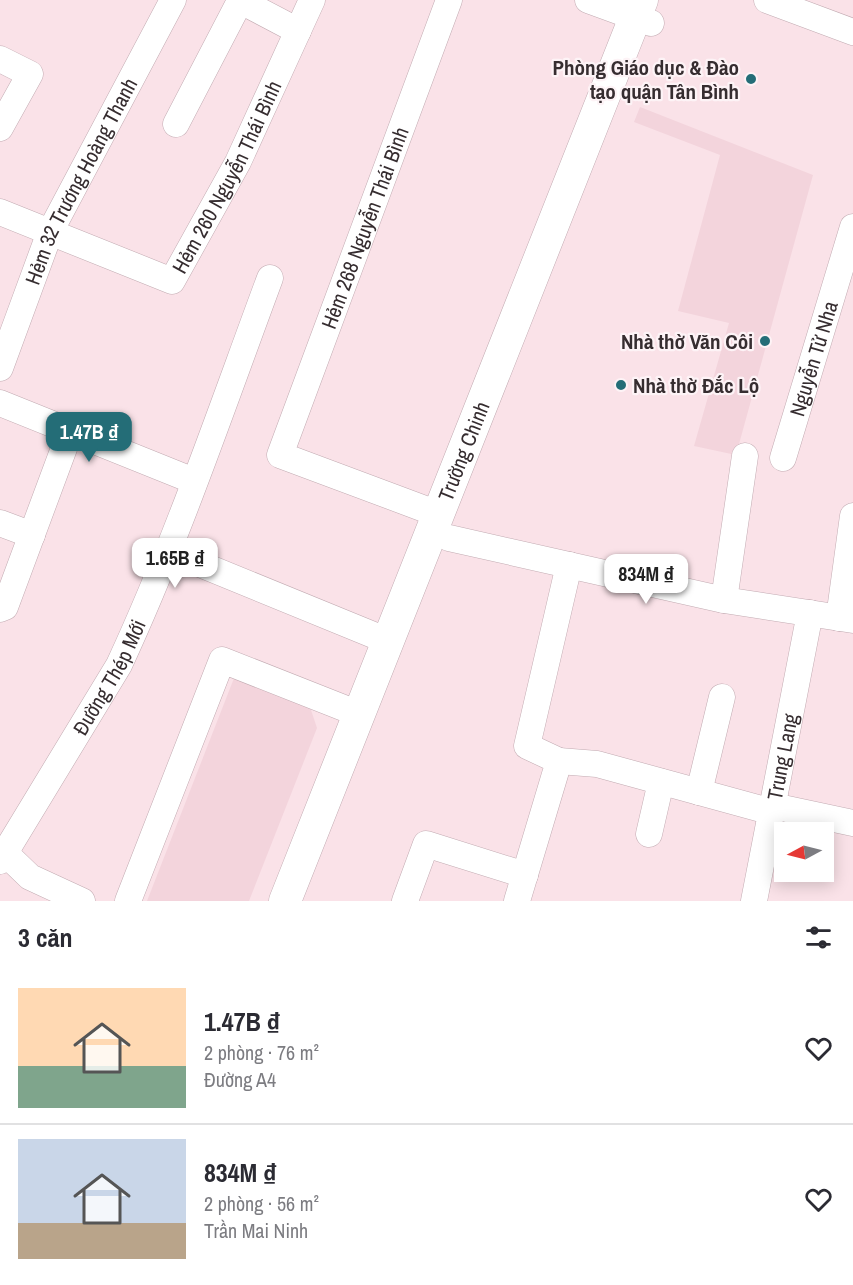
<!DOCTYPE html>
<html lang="vi">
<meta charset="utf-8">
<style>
:root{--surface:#fff;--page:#f2f2f3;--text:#2b2b33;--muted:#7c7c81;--line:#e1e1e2;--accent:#246d77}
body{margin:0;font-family:"Archivo Narrow",sans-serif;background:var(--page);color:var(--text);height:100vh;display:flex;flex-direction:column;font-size:22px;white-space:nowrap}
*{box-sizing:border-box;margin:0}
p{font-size:20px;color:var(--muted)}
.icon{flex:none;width:33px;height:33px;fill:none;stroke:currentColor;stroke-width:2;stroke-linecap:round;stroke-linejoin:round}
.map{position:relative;height:901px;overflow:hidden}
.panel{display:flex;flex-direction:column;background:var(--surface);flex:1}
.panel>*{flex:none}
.needle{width:39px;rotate:263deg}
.controls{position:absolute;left:774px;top:822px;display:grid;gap:12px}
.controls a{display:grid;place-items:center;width:60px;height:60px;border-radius:0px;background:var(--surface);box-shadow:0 3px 15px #0003;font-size:30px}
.price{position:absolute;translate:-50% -51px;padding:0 14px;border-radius:12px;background:#fff;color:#222;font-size:20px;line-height:39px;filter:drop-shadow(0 2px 3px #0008)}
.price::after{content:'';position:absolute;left:50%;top:36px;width:18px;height:14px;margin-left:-9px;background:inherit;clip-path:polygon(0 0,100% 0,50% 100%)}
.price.on{background:var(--accent);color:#fff}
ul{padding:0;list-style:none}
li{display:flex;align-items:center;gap:18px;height:150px;padding:0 18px}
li+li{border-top:2px solid var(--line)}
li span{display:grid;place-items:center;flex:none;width:168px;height:120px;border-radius:0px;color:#555}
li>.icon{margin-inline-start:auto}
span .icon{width:72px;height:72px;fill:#fffc;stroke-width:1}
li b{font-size:26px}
h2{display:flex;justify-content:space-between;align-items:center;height:72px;padding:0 18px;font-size:26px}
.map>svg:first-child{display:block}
.built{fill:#f3d4dc}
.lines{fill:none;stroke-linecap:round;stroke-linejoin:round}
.minor-casing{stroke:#c2abb2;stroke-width:27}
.major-casing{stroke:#c2abb2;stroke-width:33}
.minor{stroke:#fff;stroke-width:26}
.major{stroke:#fff;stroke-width:32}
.poi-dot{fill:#246d77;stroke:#fdf3f6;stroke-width:2}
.labels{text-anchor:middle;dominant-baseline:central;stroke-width:4.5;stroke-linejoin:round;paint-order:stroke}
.poi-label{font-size:21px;font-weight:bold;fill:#362d30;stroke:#fdf3f6;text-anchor:end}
.street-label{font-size:21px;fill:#362d30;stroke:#fdf3f6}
</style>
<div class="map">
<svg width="853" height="901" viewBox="0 0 853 901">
<rect width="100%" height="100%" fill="#fae2e8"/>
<!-- built -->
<g class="built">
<path d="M 640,107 L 813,175 L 736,455 L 694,446 L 729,323 L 678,311 L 720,155 L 634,122 Z"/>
<path d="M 236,673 L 308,701 L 317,728 L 249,901 L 147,901 Z"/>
</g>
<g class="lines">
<!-- minor casing -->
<g class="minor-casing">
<g id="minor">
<path d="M 239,0 L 298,31"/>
<path d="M 588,0 L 651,23"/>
<path d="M 767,0 L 853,32"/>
<path d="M 0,59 L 30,74 L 0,128"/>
<path d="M 176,124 L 240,1"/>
<path id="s1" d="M 0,212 L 172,281 L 238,162 L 312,0"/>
<path id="s2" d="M 0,368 L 50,232 L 173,0"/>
<path d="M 0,403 L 194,481"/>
<path id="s3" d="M 783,458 L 853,227"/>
<path id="s4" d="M 438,514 L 280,455 L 449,0"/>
<path d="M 0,523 L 32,535"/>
<path d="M 449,538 L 724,600 L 853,620"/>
<path d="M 168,551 L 388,641"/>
<path d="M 724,600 L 745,456"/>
<path d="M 0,609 L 5,607 L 70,432"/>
<path d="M 839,618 L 853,516"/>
<path d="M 559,761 L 597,764 L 772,812"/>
<path d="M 699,792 L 722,697"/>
<path d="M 773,806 L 853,823"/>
<path d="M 649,834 L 661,782"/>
<path d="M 5,853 L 30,877 L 82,901"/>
<path id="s5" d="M 0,861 L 119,665 C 177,540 222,407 270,278"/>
<path d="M 128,901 L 222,660 L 359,714"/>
<path d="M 405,901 L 426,844 L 525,875"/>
<path d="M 517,901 L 559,761 L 527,746 L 569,565"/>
<path id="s6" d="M 754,901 L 810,613"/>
</g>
</g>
<!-- major casing -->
<g class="major-casing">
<g id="major">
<path id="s7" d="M 285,901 L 642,0"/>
</g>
</g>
<!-- minor -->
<use href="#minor" class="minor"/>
<!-- major -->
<use href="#major" class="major"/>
</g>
<!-- markers -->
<g class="poi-dot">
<circle cx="751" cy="79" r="6"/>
<circle cx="765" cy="341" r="6"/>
<circle cx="621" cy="385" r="6"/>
</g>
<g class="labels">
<!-- poi labels -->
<g class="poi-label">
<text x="739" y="67">Phòng Giáo dục &amp; Đào<tspan x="739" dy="24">tạo quận Tân Bình</tspan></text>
<text x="753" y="341">Nhà thờ Văn Côi</text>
<text x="633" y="385" text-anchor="start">Nhà thờ Đắc Lộ</text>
</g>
<!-- street labels -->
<g class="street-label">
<text stroke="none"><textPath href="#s1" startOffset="303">Hẻm 260 Nguyễn Thái Bình</textPath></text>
<text stroke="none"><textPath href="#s2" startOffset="204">Hẻm 32 Trương Hoàng Thanh</textPath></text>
<text stroke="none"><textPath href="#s4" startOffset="411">Hẻm 268 Nguyễn Thái Bình</textPath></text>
<text stroke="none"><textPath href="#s3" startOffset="104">Nguyễn Tử Nha</textPath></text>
<text stroke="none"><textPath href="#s7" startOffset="484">Trường Chinh</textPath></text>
<text stroke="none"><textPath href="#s5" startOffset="214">Đường Thép Mới</textPath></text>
<text stroke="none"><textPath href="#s6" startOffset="147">Trung Lang</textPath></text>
</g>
</g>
</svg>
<div class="controls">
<a><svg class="needle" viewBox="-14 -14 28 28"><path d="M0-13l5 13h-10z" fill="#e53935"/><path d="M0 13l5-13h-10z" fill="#7c7c81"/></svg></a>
</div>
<b class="price on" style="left:89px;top:463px">1.47B ₫</b>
<b class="price" style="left:175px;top:589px">1.65B ₫</b>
<b class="price" style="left:646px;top:605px">834M ₫</b>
</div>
<section class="panel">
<h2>3 căn<svg class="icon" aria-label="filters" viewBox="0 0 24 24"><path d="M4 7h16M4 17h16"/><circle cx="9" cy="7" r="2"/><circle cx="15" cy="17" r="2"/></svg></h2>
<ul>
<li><span style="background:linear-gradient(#ffd9b3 65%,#7fa58c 0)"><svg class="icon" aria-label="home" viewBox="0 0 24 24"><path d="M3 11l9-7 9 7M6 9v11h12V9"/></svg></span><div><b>1.47B ₫</b><p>2 phòng · 76 m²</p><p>Đường A4</p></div><svg class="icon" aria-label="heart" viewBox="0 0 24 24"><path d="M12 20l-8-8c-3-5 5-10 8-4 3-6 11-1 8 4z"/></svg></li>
<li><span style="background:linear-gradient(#c9d6e8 70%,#b9a48a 0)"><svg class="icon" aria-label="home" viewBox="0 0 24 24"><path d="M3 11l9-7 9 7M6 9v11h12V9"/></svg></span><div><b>834M ₫</b><p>2 phòng · 56 m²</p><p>Trần Mai Ninh</p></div><svg class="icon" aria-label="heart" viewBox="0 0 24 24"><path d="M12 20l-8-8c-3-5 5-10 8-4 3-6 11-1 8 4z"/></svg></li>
</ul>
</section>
